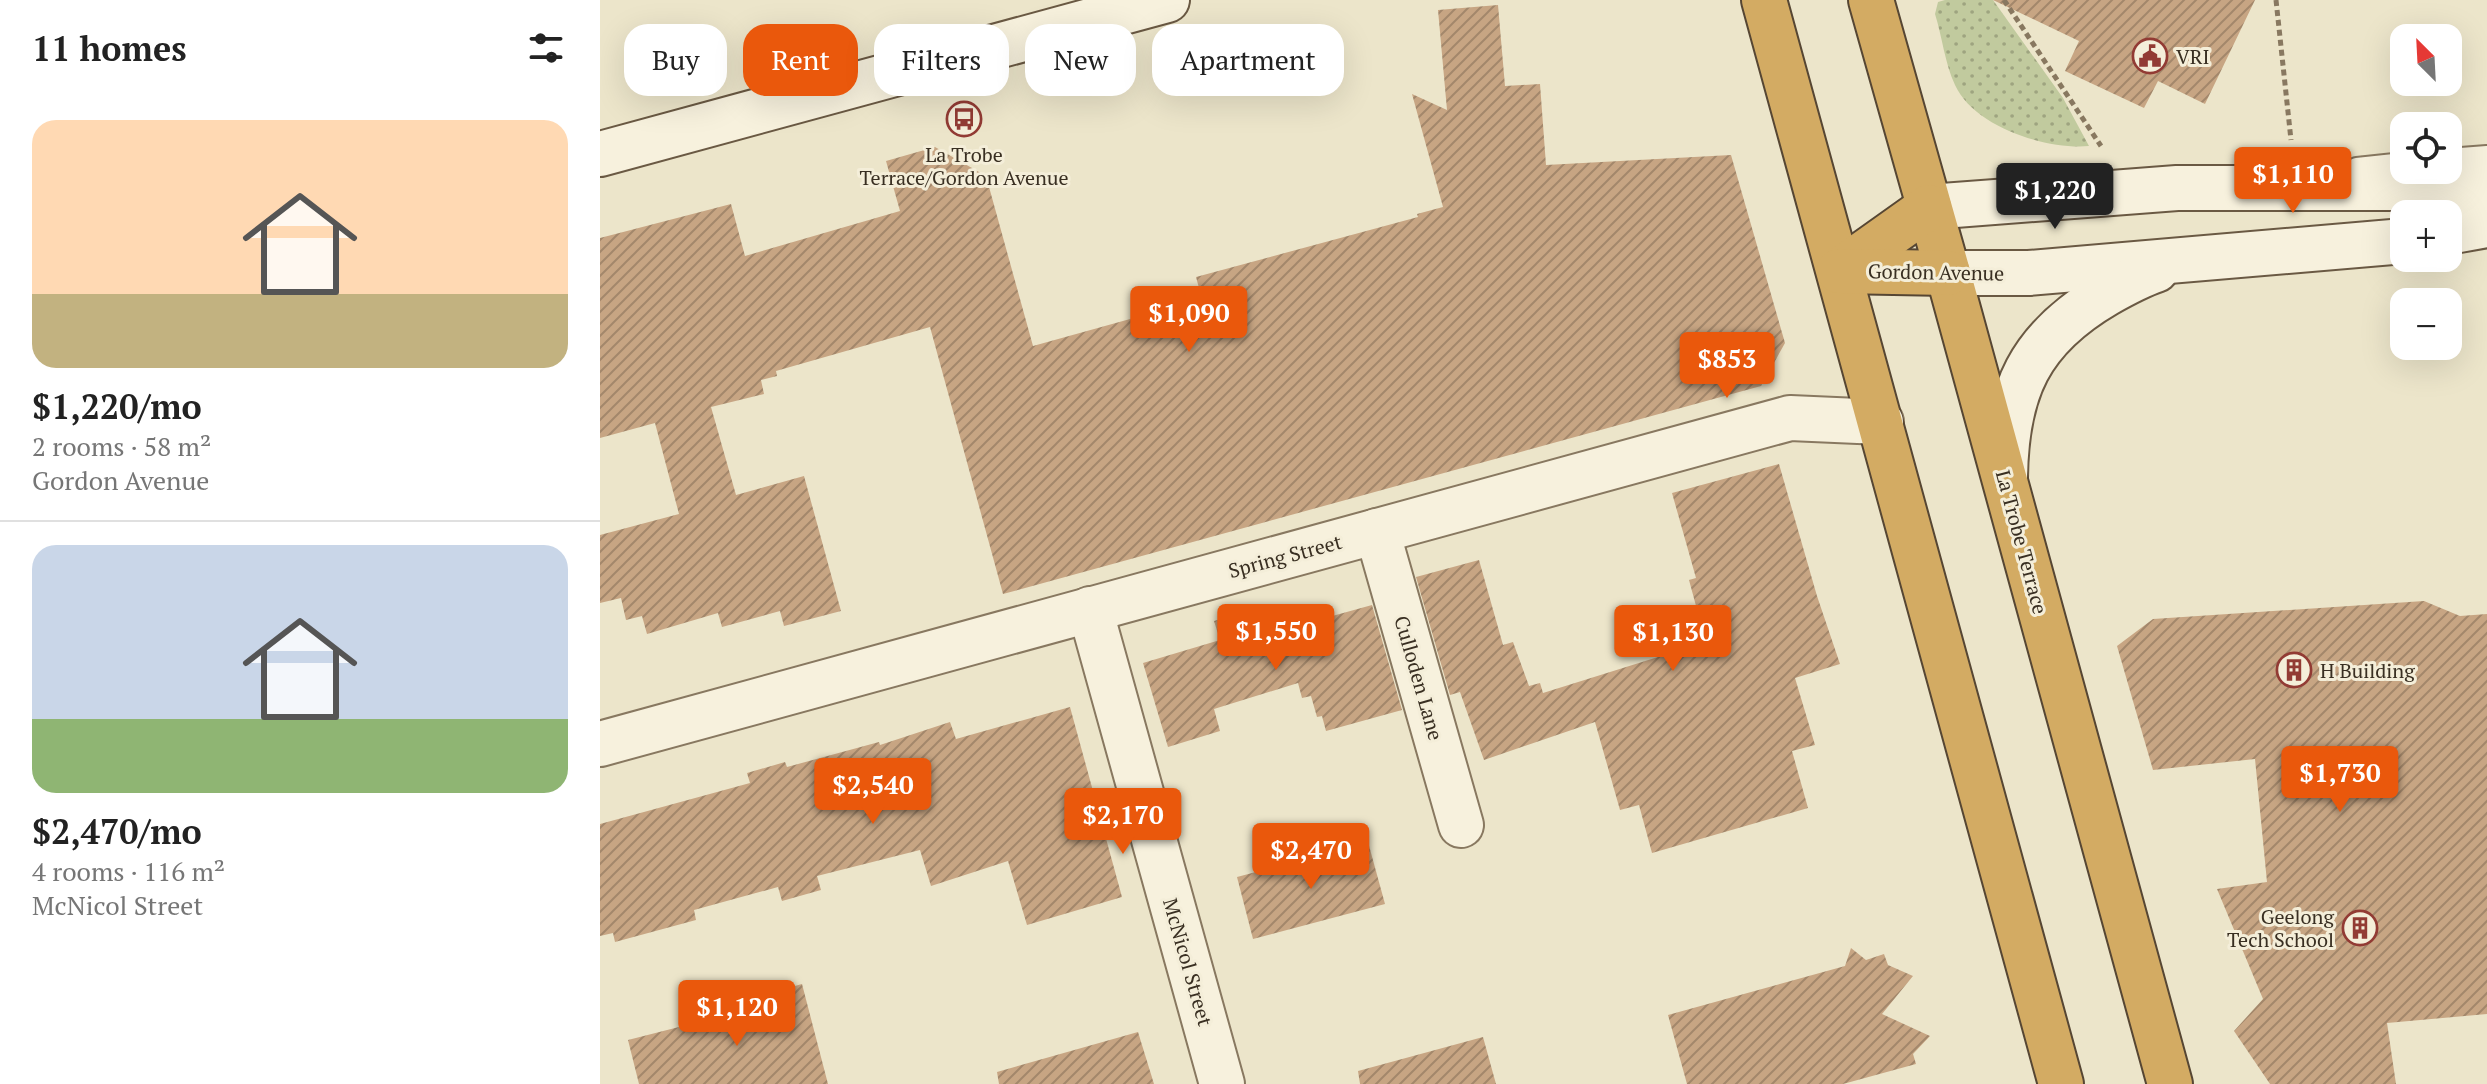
<!DOCTYPE html>
<meta charset="utf-8">
<style>
:root{--surface:#fff;--page:#f2f2f2;--text:#222;--muted:#767676;--line:#e0e0e0;--accent:#ea580c}
body{margin:0;font-family:"PT Serif",serif;background:var(--page);color:var(--text);height:100vh;display:flex;flex-direction:column;font-size:30px;white-space:nowrap}
*{box-sizing:border-box;margin:0}
p{font-size:26px;color:var(--muted)}
.icon{flex:none;width:44px;height:44px;fill:none;stroke:currentColor;stroke-width:2;stroke-linecap:round;stroke-linejoin:round}
.map{position:relative;flex:1;overflow:hidden}
.details{display:flex;flex-direction:column;background:var(--surface);width:600px}
.details>*{flex:none}
.top-card{position:absolute;left:24px;top:24px;width:760px;height:72px;display:flex;gap:16px}
.needle{width:52px;rotate:336deg}
.tools{position:absolute;left:1790px;top:24px;display:grid;gap:16px}
.tools a{display:grid;place-items:center;width:72px;height:72px;border-radius:16px;background:var(--surface);box-shadow:0 8px 32px #0002;font-size:40px}
.price{position:absolute;translate:-50% -68px;padding:0 18px;border-radius:8px;background:var(--accent);color:#fff;font-size:26px;line-height:52px;filter:drop-shadow(0 2px 4px #0008)}
.price::after{content:'';position:absolute;left:50%;top:48px;width:24px;height:18px;margin-left:-12px;background:inherit;clip-path:polygon(0 0,100% 0,50% 100%)}
.price.active{background:#222;color:#fff}
ul{padding:0;list-style:none}
li{display:grid;align-content:center;gap:16px;height:424px;padding:0 32px}
li+li{border-top:2px solid var(--line)}
li span{display:grid;place-items:center;height:248px;border-radius:24px;color:#555}
li>.icon{margin-inline-start:auto}
span .icon{width:144px;height:144px;fill:#fffc;stroke-width:1}
li b{font-size:34px}
h2{display:flex;justify-content:space-between;align-items:center;height:96px;padding:0 32px;font-size:34px}
.pill{padding:0 28px;border-radius:24px;background:var(--surface);box-shadow:0 8px 32px #0002;font-size:28px;line-height:72px}
.pill.active{background:var(--accent);color:#fff}
main{display:flex;flex:1;min-height:0}
.map>svg:first-child{display:block}
.grass{fill:url(#grass-dots)}
.building{fill:url(#building-hatch)}
.lines{fill:none;stroke-linecap:round;stroke-linejoin:round}
.lane-casing{stroke:#887860;stroke-width:26}
.street-casing{stroke:#887860;stroke-width:48}
.secondary-casing{stroke:#6a5943;stroke-width:48}
.highway-casing{stroke:#564633;stroke-width:48}
.path{stroke:#887860;stroke-width:5;stroke-dasharray:6 4;stroke-linecap:butt}
.lane{stroke:#f7f1dd;stroke-width:22}
.street{stroke:#f7f1dd;stroke-width:44}
.secondary{stroke:#f7f1dd;stroke-width:44}
.highway{stroke:#d3ab63;stroke-width:44}
.labels{text-anchor:middle;dominant-baseline:central;stroke-width:6;stroke-linejoin:round;paint-order:stroke}
.poi-label{font-size:20px;fill:#392f22;stroke:#f4eed9;text-anchor:start}
.street-label{font-size:20px;fill:#392f22;stroke:#f4eed9}
</style>
<main>
<section class="details">
<h2>11 homes<svg class="icon" aria-label="filters" viewBox="0 0 24 24"><path d="M4 7h16M4 17h16"/><circle cx="9" cy="7" r="2"/><circle cx="15" cy="17" r="2"/></svg></h2>
<ul>
<li><span style="background:linear-gradient(#ffd9b3 70%,#c2b280 0)"><svg class="icon" aria-label="home" viewBox="0 0 24 24"><path d="M3 11l9-7 9 7M6 9v11h12V9"/></svg></span><div><b>$1,220/mo</b><p>2 rooms · 58 m²</p><p>Gordon Avenue</p></div></li>
<li><span style="background:linear-gradient(#c9d6e8 70%,#8fb573 0)"><svg class="icon" aria-label="home" viewBox="0 0 24 24"><path d="M3 11l9-7 9 7M6 9v11h12V9"/></svg></span><div><b>$2,470/mo</b><p>4 rooms · 116 m²</p><p>McNicol Street</p></div></li>
</ul>
</section>
<div class="map">
<svg width="1887" height="1084" viewBox="0 0 1887 1084">
<defs>
<pattern id="grass-dots" width="8" height="8" patternUnits="userSpaceOnUse" patternTransform="scale(2)"><rect width="8" height="8" fill="#c1ca9e"/><path d="M2 2h.1M6 6h.1" fill="none" stroke="#9ea480" stroke-width="1.8" stroke-linecap="round"/></pattern>
<pattern id="building-hatch" width="6" height="6" patternUnits="userSpaceOnUse" patternTransform="scale(2)"><rect width="6" height="6" fill="#c7a583"/><path d="M-1 1l2-2M0 6l6-6M5 7l2-2" fill="none" stroke="#a3876b"/></pattern>
</defs>
<rect width="100%" height="100%" fill="#ece5ca"/>
<!-- grass -->
<path class="grass" d="M 1345,0 L 1393,0 L 1463,98 L 1489,146 C 1447,150 1374,127 1355,85 C 1345,64 1342,36 1335,14 L 1338,2 Z"/>
<!-- building -->
<g class="building">
<path d="M 1393,0 L 1655,0 L 1605,104 L 1558,81 L 1544,108 L 1465,71 L 1479,41 Z"/>
<path d="M 898,5 L 905,86 L 940,84 L 946,165 L 1131,155 L 1185,343 L 1161,386 L 403,594 L 330,327 L 176,371 L 177,376 L 161,380 L 164,394 L 111,407 L 136,495 L 204,476 L 241,611 L 184,626 L 180,611 L 122,627 L 118,613 L 47,634 L 42,616 L 26,620 L 21,598 L 0,603 L 0,535 L 79,514 L 55,423 L 0,438 L 0,238 L 131,204 L 145,256 L 300,211 L 286,161 L 335,147 L 386,176 L 433,346 L 602,299 L 596,277 L 818,217 L 817,214 L 843,207 L 812,94 L 847,110 L 838,10 Z"/>
<path d="M 1179,464 L 1217,596 L 1240,664 L 1195,678 L 1215,745 L 1192,751 L 1208,808 L 1052,853 L 1039,805 L 1020,810 L 995,722 L 884,760 L 860,692 L 850,695 L 816,577 L 879,560 L 903,645 L 913,642 L 929,686 L 940,683 L 943,693 L 1058,657 L 1054,642 L 1102,628 L 1089,580 L 1096,578 L 1072,493 Z"/>
<path d="M 1824,601 L 1860,616 L 1887,614 L 1887,1014 L 1787,1023 L 1796,1084 L 1670,1084 L 1634,1031 L 1663,999 L 1617,889 L 1667,882 L 1655,759 L 1553,770 L 1517,646 L 1553,619 Z"/>
<path d="M 772,605 L 802,710 L 726,731 L 722,716 L 717,717 L 711,696 L 702,698 L 698,683 L 614,709 L 620,731 L 568,747 L 543,663 L 620,640 L 614,621 L 664,606 L 671,633 Z"/>
<path d="M 470,707 L 522,897 L 427,925 L 408,861 L 331,886 L 320,850 L 217,876 L 221,890 L 182,901 L 178,887 L 94,910 L 96,920 L 15,942 L 13,933 L 0,936 L 0,824 L 150,783 L 147,773 L 185,762 L 187,767 L 279,742 L 280,745 L 350,722 L 356,739 Z"/>
<path d="M 768,842 L 785,904 L 653,939 L 637,877 Z"/>
<path d="M 1251,948 L 1266,960 L 1284,954 L 1288,965 L 1313,976 L 1282,1014 L 1330,1036 L 1313,1054 L 1316,1064 L 1243,1084 L 1087,1084 L 1068,1015 L 1245,966 Z"/>
<path d="M 202,984 L 228,1084 L 39,1084 L 28,1040 L 165,1005 L 162,995 Z"/>
<path d="M 538,1032 L 554,1084 L 399,1084 L 397,1072 Z"/>
<path d="M 883,1037 L 896,1084 L 760,1084 L 758,1071 Z"/>
</g>
<g class="lines">
<!-- lane casing -->
<g class="lane-casing">
<g id="lane">
<path d="M 1848,160 L 1887,157"/>
<path d="M 1757,169 L 1804,164"/>
</g>
</g>
<!-- street casing -->
<g class="street-casing">
<g id="street">
<path d="M 777,531 L 861,825"/>
<path d="M 490,609 L 622,1084"/>
<path d="M 0,744 L 1190,418 L 1281,422"/>
</g>
</g>
<!-- secondary casing -->
<g class="secondary-casing">
<g id="secondary">
<path d="M 0,154 L 567,0"/>
<path d="M 1329,207 L 1577,188 L 1887,188"/>
<path d="M 1848,232 L 1887,225"/>
<path d="M 1348,273 L 1429,273 L 1804,241"/>
<path d="M 1405,478 C 1406,391 1429,339 1506,294 C 1522,285 1538,276 1556,270"/>
</g>
</g>
<!-- highway casing -->
<g class="highway-casing">
<g id="highway">
<path d="M 1164,0 L 1461,1084"/>
<path d="M 1271,0 L 1348,273 L 1570,1084"/>
<path d="M 1239,271 L 1329,207"/>
<path d="M 1239,271 L 1348,273"/>
</g>
</g>
<!-- path -->
<g class="path">
<path d="M 1404,0 L 1501,146"/>
<path d="M 1676,0 L 1691,140"/>
</g>
<!-- lane -->
<use href="#lane" class="lane"/>
<!-- street -->
<use href="#street" class="street"/>
<!-- secondary -->
<use href="#secondary" class="secondary"/>
<!-- highway -->
<use href="#highway" class="highway"/>
</g>
<!-- icons -->
<defs>
<g id="civic-ring" transform="scale(1.8)"><circle r="9.5" fill="#f4eed9" stroke="#923b34" stroke-width="1.5"/><path d="M-.6-6.5H3V-4.5H.6V-3L4-1V1h2V6H-6V1h2V-1L-.6-3ZM-1.2 2.5V6h2.4V2.5Z" fill="#923b34"/></g>
<g id="bus-ring" transform="scale(1.8)"><circle r="9.5" fill="#f4eed9" stroke="#923b34" stroke-width="1.5"/><path d="M-5-6H5V4H4V6H2V4H-2V6H-4V4H-5ZM-3.5-4V0h7V-4ZM-3.5 1.2v1.5H-2V1.2ZM2 1.2v1.5H3.5V1.2Z" fill="#923b34"/></g>
<g id="building-ring" transform="scale(1.8)"><circle r="9.5" fill="#f4eed9" stroke="#923b34" stroke-width="1.5"/><path d="M-4-6H4V6H1V3H-1V6H-4ZM-2.5-4.3h1.7v1.8h-1.7ZM.8-4.3h1.7v1.8H.8ZM-2.5-1h1.7V.8h-1.7ZM.8-1h1.7V.8H.8Z" fill="#923b34"/></g>
</defs>
<g fill-rule="evenodd">
<use href="#civic-ring" x="1550" y="56"/>
<use href="#bus-ring" x="364" y="119"/>
<use href="#building-ring" x="1694" y="670"/>
<use href="#building-ring" x="1760" y="928"/>
</g>
<g class="labels">
<!-- poi labels -->
<g class="poi-label">
<text x="1576" y="56">VRI</text>
<text x="364" y="154" text-anchor="middle">La Trobe<tspan x="364" dy="23">Terrace/Gordon Avenue</tspan></text>
<text x="1720" y="670">H Building</text>
<text x="1734" y="916" text-anchor="end">Geelong<tspan x="1734" dy="23">Tech School</tspan></text>
</g>
<!-- street labels -->
<g class="street-label">
<text transform="translate(1336 272) rotate(1)">Gordon Avenue</text>
<text transform="translate(1422 542) rotate(75)">La Trobe Terrace</text>
<text transform="translate(685 556) rotate(-15)">Spring Street</text>
<text transform="translate(819 678) rotate(74)">Culloden Lane</text>
<text transform="translate(588 962) rotate(74)">McNicol Street</text>
</g>
</g>
</svg>
<div class="tools">
<a><svg class="needle" viewBox="-14 -14 28 28"><path d="M0-13l5 13h-10z" fill="#e53935"/><path d="M0 13l5-13h-10z" fill="#767676"/></svg></a>
<a><svg class="icon" aria-label="locate" viewBox="0 0 24 24"><circle cx="12" cy="12" r="6"/><path d="M12 2v4M12 18v4M2 12h4M18 12h4"/></svg></a>
<a>+</a>
<a>−</a>
</div>
<b class="price" style="left:1693px;top:215px">$1,110</b>
<b class="price active" style="left:1455px;top:231px">$1,220</b>
<b class="price" style="left:589px;top:354px">$1,090</b>
<b class="price" style="left:1127px;top:400px">$853</b>
<b class="price" style="left:676px;top:672px">$1,550</b>
<b class="price" style="left:1073px;top:673px">$1,130</b>
<b class="price" style="left:1740px;top:814px">$1,730</b>
<b class="price" style="left:273px;top:826px">$2,540</b>
<b class="price" style="left:523px;top:856px">$2,170</b>
<b class="price" style="left:711px;top:891px">$2,470</b>
<b class="price" style="left:137px;top:1048px">$1,120</b>
<div class="top-card">
<a class="pill">Buy</a>
<a class="pill active">Rent</a>
<a class="pill">Filters</a>
<a class="pill">New</a>
<a class="pill">Apartment</a>
</div>
</div>
</main>
